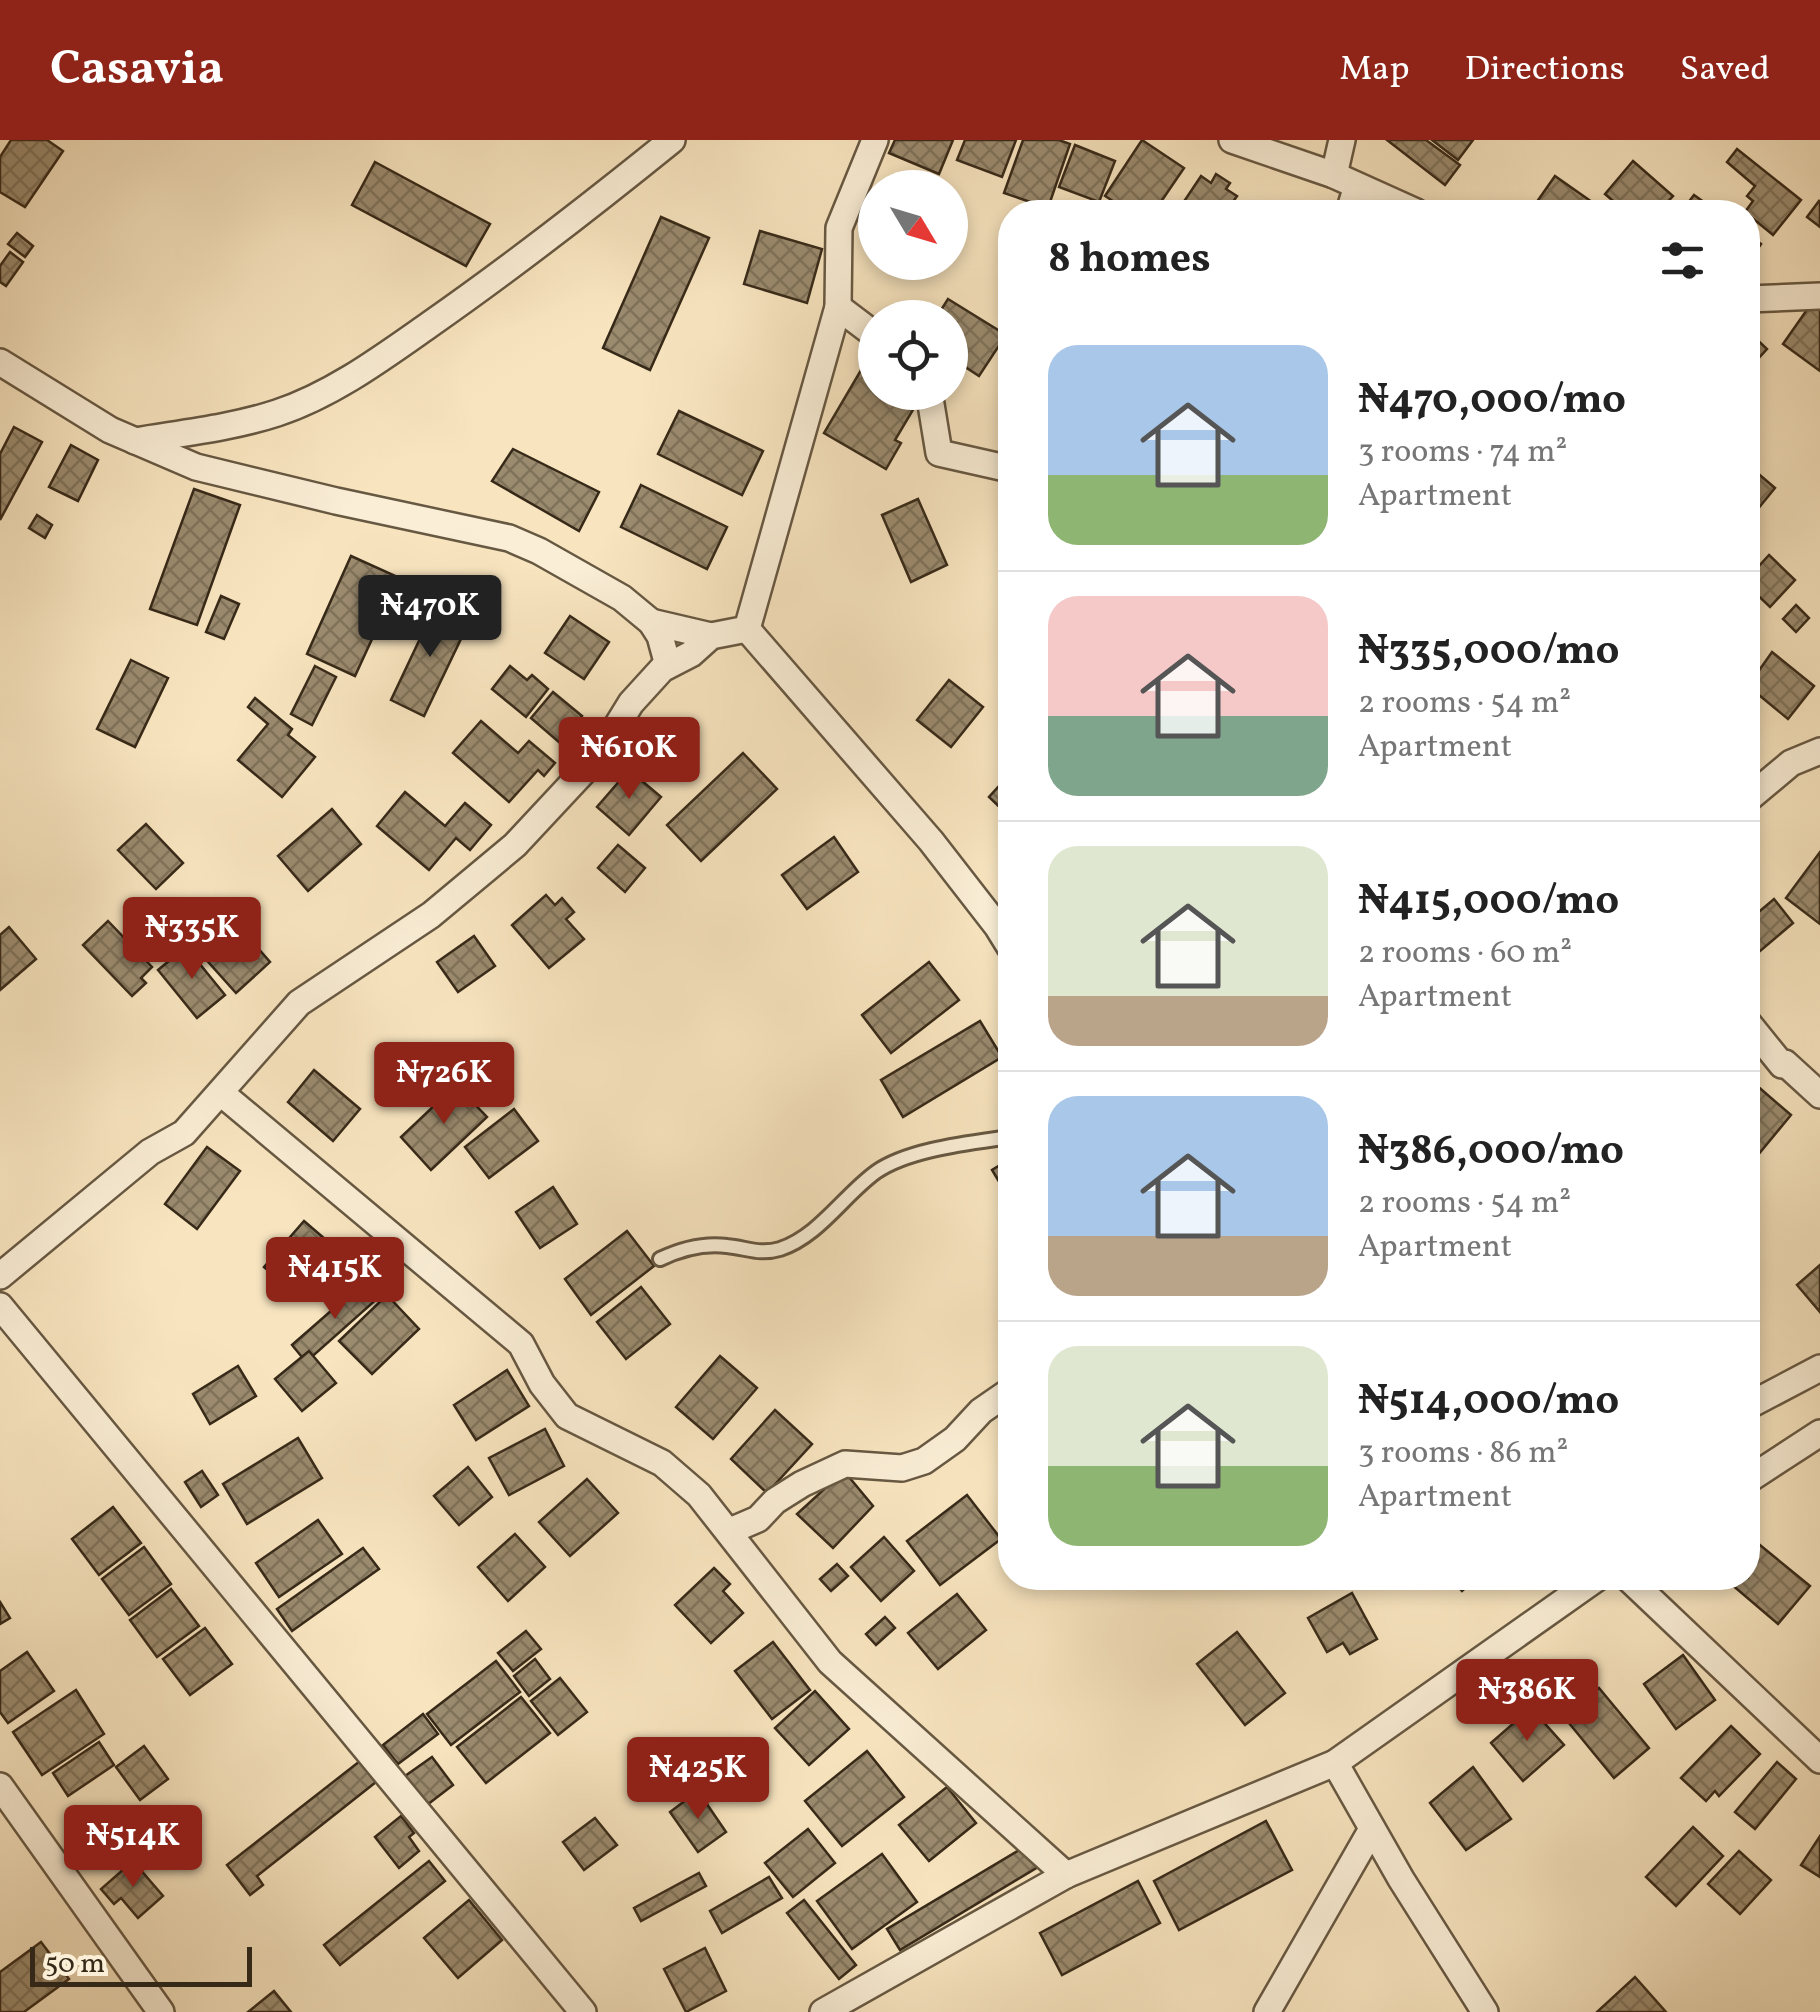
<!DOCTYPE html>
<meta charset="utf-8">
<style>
:root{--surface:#fff;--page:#f2f2f2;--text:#222;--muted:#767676;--line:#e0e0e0;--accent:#8f2418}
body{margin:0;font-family:Vollkorn,serif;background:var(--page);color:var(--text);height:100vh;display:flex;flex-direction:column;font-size:38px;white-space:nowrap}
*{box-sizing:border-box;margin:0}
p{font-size:32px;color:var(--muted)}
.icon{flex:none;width:55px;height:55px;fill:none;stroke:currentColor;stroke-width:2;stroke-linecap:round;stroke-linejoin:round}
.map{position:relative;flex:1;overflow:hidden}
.side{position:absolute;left:998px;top:60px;width:762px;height:1390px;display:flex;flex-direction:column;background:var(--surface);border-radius:40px;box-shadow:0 5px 15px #0003}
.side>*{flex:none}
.needle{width:65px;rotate:128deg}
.buttons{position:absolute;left:858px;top:30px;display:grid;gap:20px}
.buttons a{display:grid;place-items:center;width:110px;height:110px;border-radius:50%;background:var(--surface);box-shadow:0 5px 15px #0003;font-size:50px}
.scale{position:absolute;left:30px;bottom:25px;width:222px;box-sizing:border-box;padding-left:10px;border:5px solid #372918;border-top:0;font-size:28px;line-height:35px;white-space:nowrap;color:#372918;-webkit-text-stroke:8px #faeed6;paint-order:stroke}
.price{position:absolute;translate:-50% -85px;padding:0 22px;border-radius:10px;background:var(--accent);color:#fff;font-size:32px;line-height:65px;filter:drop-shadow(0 2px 5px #0008)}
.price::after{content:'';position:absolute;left:50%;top:60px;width:30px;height:22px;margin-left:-15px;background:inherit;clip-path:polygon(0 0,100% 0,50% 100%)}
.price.selected{background:#222;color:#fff}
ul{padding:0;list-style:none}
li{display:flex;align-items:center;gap:30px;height:250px;padding:0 50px}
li+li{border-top:2px solid var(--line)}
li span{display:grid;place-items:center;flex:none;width:280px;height:200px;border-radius:30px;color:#555}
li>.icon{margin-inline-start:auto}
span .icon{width:120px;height:120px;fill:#fffc;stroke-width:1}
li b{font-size:42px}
h2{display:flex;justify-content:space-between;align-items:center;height:120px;padding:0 50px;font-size:42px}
header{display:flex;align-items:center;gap:60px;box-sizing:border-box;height:140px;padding:0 50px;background:var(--accent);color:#fff}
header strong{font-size:48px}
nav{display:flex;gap:55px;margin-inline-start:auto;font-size:35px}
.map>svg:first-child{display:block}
.building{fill:url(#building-cross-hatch);stroke:#372918;stroke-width:2.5}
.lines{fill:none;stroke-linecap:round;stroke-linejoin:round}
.lane-casing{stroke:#675842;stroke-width:18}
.street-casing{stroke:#675842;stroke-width:30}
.lane{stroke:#faeed6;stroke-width:12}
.street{stroke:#faeed6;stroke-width:25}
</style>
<header>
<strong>Casavia</strong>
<nav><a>Map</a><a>Directions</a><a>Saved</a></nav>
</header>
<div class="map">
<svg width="1820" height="1872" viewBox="0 0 1820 1872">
<defs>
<pattern id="building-cross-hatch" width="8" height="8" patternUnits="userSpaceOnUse" patternTransform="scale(2.5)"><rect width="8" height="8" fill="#9b8b6f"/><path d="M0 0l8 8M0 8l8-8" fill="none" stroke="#7f725a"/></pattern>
</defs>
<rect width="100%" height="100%" fill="#f8e5c0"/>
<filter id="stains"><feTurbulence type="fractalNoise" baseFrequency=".002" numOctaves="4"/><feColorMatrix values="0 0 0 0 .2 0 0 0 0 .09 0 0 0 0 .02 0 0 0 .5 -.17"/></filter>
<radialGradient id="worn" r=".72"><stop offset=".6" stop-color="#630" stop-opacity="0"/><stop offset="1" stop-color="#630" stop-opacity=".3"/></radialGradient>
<!-- building -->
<g class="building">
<path d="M 11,0 L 47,0 L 63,11 L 25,67 L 0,52 L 0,17 Z"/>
<path d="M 895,0 L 953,0 L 939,34 L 889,13 Z"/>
<path d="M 965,0 L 1016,0 L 1002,37 L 957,20 Z"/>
<path d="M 1023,0 L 1059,0 L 1070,4 L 1048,68 L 1004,53 Z"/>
<path d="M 1142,0 L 1184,28 L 1154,72 L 1130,72 L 1105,56 Z"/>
<path d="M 1387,0 L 1426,0 L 1460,25 L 1445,45 Z"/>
<path d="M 1432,0 L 1473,0 L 1458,20 Z"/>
<path d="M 1075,5 L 1115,21 L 1099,62 L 1059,47 Z"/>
<path d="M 1737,9 L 1801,60 L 1773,95 L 1745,72 L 1753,61 L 1747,56 L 1755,46 L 1727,22 Z"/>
<path d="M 1633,21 L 1673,56 L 1658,72 L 1626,72 L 1605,54 Z"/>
<path d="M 375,22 L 490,84 L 466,126 L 352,65 Z"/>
<path d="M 1216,34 L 1230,43 L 1226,49 L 1237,56 L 1226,72 L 1177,72 L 1201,36 L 1211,43 Z"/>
<path d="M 1555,36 L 1592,62 L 1584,72 L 1543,72 L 1534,66 Z"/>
<path d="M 1694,55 L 1718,72 L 1681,72 Z"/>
<path d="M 1819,61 L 1820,62 L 1820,87 L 1807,77 Z"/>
<path d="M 661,77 L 709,98 L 650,230 L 603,208 Z"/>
<path d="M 760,91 L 822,109 L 807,163 L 744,144 Z"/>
<path d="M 17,93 L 33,106 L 25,117 L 8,104 Z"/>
<path d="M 1748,94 L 1761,104 L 1748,123 Z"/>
<path d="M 10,112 L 23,122 L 6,146 L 0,142 L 0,126 Z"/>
<path d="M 948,159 L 1006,195 L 979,236 L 950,217 L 950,178 L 936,178 Z"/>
<path d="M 1811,164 L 1820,170 L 1820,231 L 1783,204 Z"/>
<path d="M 1748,191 L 1767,209 L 1756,221 L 1748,213 Z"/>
<path d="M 867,220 L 875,224 L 875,252 L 923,253 L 895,300 L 901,303 L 886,329 L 824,293 Z"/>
<path d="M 679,271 L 763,311 L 742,355 L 658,314 Z"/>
<path d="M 14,287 L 42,302 L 0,380 L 0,314 Z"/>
<path d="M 71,305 L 98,320 L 78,361 L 49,347 Z"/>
<path d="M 513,309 L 599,352 L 579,391 L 492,341 Z"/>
<path d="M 1748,325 L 1775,348 L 1748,381 Z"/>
<path d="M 641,345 L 727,387 L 707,429 L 621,387 Z"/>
<path d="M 194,349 L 240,365 L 197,485 L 150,469 Z"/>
<path d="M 918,359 L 947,425 L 911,442 L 882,375 Z"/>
<path d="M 37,375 L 52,385 L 45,398 L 29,388 Z"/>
<path d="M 1769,415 L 1795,440 L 1770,467 L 1748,446 L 1748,438 Z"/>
<path d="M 351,416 L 400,438 L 355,536 L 307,514 Z"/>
<path d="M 221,456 L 239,464 L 224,499 L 206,492 Z"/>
<path d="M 436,465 L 470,480 L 424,576 L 391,560 Z"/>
<path d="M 1796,465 L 1809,478 L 1796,492 L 1783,479 Z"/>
<path d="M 570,476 L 609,502 L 584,539 L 545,513 Z"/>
<path d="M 1772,512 L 1814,546 L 1788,579 L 1748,546 Z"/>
<path d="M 131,520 L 168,538 L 135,607 L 97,589 Z"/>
<path d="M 315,526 L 336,537 L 312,585 L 291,574 Z"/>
<path d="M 510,526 L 527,540 L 532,535 L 548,549 L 526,577 L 492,549 Z"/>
<path d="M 949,540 L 983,567 L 951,607 L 917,580 Z"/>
<path d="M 553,552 L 582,576 L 560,603 L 531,578 Z"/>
<path d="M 255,558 L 292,589 L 288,595 L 315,617 L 282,657 L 238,620 L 268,584 L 248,567 Z"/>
<path d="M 481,581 L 518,613 L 529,601 L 555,623 L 544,636 L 538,630 L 509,662 L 453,613 Z"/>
<path d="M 743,613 L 777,649 L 701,721 L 667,685 Z"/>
<path d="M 629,630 L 661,657 L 629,695 L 597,667 Z"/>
<path d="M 1010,634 L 1010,677 L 989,657 Z"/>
<path d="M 405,652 L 445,686 L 465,663 L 491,685 L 470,710 L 456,698 L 429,730 L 377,686 Z"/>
<path d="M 332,669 L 361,704 L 308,751 L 278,716 Z"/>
<path d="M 146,684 L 183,723 L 156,749 L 118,710 Z"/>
<path d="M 834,697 L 858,732 L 807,769 L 782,735 Z"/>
<path d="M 618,705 L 645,728 L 625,752 L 598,728 Z"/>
<path d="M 1820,712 L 1820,784 L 1786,758 Z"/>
<path d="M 546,755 L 555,765 L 562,758 L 574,772 L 566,779 L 584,799 L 549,828 L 512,785 Z"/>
<path d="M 1774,759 L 1793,783 L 1753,817 L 1748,810 L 1748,781 Z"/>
<path d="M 229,775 L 270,822 L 236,853 L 194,806 Z"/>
<path d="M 108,781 L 152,827 L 141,838 L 146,843 L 132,856 L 83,805 Z"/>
<path d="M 9,787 L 36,819 L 0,850 L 0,795 Z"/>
<path d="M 474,796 L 495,826 L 458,852 L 437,822 Z"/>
<path d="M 186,807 L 225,855 L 197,878 L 158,830 Z"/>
<path d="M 929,822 L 959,860 L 891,913 L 862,875 Z"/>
<path d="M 980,881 L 1002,917 L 903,977 L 881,940 Z"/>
<path d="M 314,930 L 360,969 L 333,1001 L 288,962 Z"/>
<path d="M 1755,944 L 1791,975 L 1748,1027 L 1748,953 Z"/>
<path d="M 456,945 L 487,977 L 431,1030 L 401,997 Z"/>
<path d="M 514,969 L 538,1001 L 489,1038 L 465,1007 Z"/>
<path d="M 207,1007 L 240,1031 L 197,1089 L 165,1064 Z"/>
<path d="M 1010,1019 L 1010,1060 L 992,1030 Z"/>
<path d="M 553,1047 L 577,1084 L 540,1108 L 516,1072 Z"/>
<path d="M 304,1081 L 340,1112 L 300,1158 L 264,1127 Z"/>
<path d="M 627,1091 L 654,1126 L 591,1175 L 565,1139 Z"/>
<path d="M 357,1100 L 378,1121 L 357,1141 L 336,1120 Z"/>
<path d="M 1820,1125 L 1820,1172 L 1797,1145 Z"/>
<path d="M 364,1142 L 378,1158 L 306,1222 L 292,1205 Z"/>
<path d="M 641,1147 L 670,1184 L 626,1219 L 597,1182 Z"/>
<path d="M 387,1155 L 419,1189 L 372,1234 L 339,1201 Z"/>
<path d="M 309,1211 L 336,1243 L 302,1271 L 275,1239 Z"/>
<path d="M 720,1216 L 757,1248 L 713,1299 L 676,1267 Z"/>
<path d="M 238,1226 L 256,1256 L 210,1284 L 193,1254 Z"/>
<path d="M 507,1230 L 529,1266 L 476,1300 L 454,1265 Z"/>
<path d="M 775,1270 L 812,1304 L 767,1353 L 731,1319 Z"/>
<path d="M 545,1289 L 564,1326 L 509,1355 L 489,1318 Z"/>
<path d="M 298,1298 L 322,1338 L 247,1384 L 223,1344 Z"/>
<path d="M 468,1327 L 492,1357 L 459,1385 L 434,1356 Z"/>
<path d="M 202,1331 L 218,1355 L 201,1367 L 185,1342 Z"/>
<path d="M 844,1331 L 873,1366 L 833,1408 L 797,1374 Z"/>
<path d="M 587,1339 L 618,1373 L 570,1416 L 539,1382 Z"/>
<path d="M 967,1355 L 1001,1399 L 940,1445 L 907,1401 Z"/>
<path d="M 113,1367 L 141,1403 L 99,1435 L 72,1399 Z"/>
<path d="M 318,1380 L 342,1414 L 279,1457 L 256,1423 Z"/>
<path d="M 515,1394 L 545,1427 L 508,1461 L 478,1427 Z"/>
<path d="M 884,1397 L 914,1431 L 881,1461 L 851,1427 Z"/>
<path d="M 1755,1401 L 1810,1446 L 1778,1484 L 1724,1438 L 1748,1438 L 1748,1410 Z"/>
<path d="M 144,1407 L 171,1444 L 129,1475 L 102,1439 Z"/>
<path d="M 363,1408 L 379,1429 L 292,1491 L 277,1469 Z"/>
<path d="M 837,1424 L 848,1436 L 831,1451 L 820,1439 Z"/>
<path d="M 714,1428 L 730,1444 L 723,1451 L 743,1473 L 711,1503 L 675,1465 Z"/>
<path d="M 1450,1438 L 1476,1438 L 1462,1451 Z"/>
<path d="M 171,1449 L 199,1486 L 157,1517 L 130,1480 Z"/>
<path d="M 1352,1453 L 1377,1499 L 1350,1514 L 1343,1503 L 1327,1512 L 1308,1478 Z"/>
<path d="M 957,1454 L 986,1490 L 938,1529 L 908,1493 Z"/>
<path d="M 0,1462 L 10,1478 L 0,1484 Z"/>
<path d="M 885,1477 L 895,1488 L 876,1505 L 866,1494 Z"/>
<path d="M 205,1488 L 232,1524 L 190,1555 L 163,1519 Z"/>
<path d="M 526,1491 L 541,1509 L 513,1531 L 498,1513 Z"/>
<path d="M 1237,1492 L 1285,1553 L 1245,1585 L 1197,1524 Z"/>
<path d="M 773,1502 L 810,1550 L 772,1579 L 735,1531 Z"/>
<path d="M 27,1512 L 54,1551 L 8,1583 L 0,1572 L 0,1531 Z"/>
<path d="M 1683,1515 L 1715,1560 L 1676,1589 L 1644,1544 Z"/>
<path d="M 535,1519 L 550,1539 L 529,1556 L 514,1536 Z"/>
<path d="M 496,1521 L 520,1552 L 451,1605 L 427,1574 Z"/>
<path d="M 560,1538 L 587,1572 L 558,1595 L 531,1561 Z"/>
<path d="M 1599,1548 L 1649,1608 L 1614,1638 L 1564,1577 Z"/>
<path d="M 76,1550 L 104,1594 L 42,1635 L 13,1592 Z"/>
<path d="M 815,1551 L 849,1589 L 809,1625 L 775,1588 Z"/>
<path d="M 521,1557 L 550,1593 L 486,1643 L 457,1607 Z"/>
<path d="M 1531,1568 L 1564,1605 L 1523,1641 L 1491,1603 Z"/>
<path d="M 423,1574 L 438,1594 L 398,1624 L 383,1605 Z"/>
<path d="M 1731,1586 L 1760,1614 L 1719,1656 L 1715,1651 L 1706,1661 L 1681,1638 Z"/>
<path d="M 99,1602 L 114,1625 L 68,1656 L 53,1633 Z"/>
<path d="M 144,1606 L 168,1639 L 140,1660 L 116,1627 Z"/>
<path d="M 867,1611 L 904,1657 L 842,1706 L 805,1661 Z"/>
<path d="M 432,1617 L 453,1645 L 427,1665 L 405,1636 Z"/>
<path d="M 360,1621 L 376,1642 L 257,1736 L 263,1745 L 250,1755 L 227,1725 Z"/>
<path d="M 1777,1622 L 1796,1639 L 1755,1689 L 1735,1672 Z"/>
<path d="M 1473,1627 L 1511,1679 L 1466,1710 L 1430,1663 Z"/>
<path d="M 947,1647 L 976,1683 L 929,1721 L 899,1685 Z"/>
<path d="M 698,1651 L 726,1692 L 698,1712 L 670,1672 Z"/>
<path d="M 401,1676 L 414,1693 L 409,1697 L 419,1711 L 399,1728 L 375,1697 Z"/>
<path d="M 595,1678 L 617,1705 L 584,1730 L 563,1702 Z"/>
<path d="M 1266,1681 L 1292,1730 L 1179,1790 L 1154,1741 Z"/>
<path d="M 1693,1687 L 1723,1716 L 1676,1766 L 1646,1737 Z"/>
<path d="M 808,1689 L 835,1723 L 793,1757 L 765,1723 Z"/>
<path d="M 1820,1696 L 1820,1737 L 1801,1725 Z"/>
<path d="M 1026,1706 L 1038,1727 L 900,1810 L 887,1789 Z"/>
<path d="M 1739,1711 L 1771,1740 L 1740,1774 L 1708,1744 Z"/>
<path d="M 882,1714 L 917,1762 L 852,1809 L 817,1761 Z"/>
<path d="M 133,1721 L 163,1756 L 138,1778 L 121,1758 L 114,1764 L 101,1749 Z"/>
<path d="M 429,1721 L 445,1741 L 340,1825 L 324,1805 Z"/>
<path d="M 699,1733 L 706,1746 L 641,1781 L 634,1768 Z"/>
<path d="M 769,1737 L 782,1758 L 722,1793 L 710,1771 Z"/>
<path d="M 1138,1741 L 1160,1783 L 1062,1835 L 1040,1793 Z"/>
<path d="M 469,1760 L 502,1800 L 458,1838 L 424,1798 Z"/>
<path d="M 804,1760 L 856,1825 L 839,1839 L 787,1773 Z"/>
<path d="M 41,1802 L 69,1839 L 24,1872 L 0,1872 L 0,1832 Z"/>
<path d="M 705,1808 L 726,1851 L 686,1872 L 664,1829 Z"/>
<path d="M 1635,1837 L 1666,1872 L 1597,1872 Z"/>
<path d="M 274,1851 L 291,1872 L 248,1872 Z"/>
</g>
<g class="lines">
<!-- lane casing -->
<g class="lane-casing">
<path id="lane" d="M 660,1119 C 681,1109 704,1103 727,1106 C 747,1108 760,1115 780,1109 C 819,1096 843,1056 876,1032 C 909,1009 970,1003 1010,997"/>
</g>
<!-- street casing -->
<g class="street-casing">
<g id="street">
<path d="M 1232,0 L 1334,35 L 1416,72"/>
<path d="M 1334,35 L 1342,0"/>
<path d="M 1349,72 L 1357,46"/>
<path d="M 1748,159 L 1820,156"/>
<path d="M 838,167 L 875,195"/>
<path d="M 0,222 L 110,290 L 196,327 L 336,361 L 509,398 L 539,411 L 622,458 L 651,482 L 660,496 L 666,518 L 671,522"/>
<path d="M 929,252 L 939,313 L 1010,329"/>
<path d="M 135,301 C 182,293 231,288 277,273 C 332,255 382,218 429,185 C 512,127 593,64 672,0"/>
<path d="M 651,482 L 711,496"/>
<path d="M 747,489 L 931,701 L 997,786 L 1010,807"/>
<path d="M 1748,659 L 1791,623 L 1820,611"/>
<path d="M 1748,883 L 1782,925 L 1785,923 L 1820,955"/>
<path d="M 221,953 L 521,1204 L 542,1244 L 567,1276 L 662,1323 L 699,1355 L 830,1522 L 1066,1735"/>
<path d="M 0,1136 L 150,1012 L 184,993 L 299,863 L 431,775 L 515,705 L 599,615 L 631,563 L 662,529 L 691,514 L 711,496 L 747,489 L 838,167 L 839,88 L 875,0"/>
<path d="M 0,1166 L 583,1872"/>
<path d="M 1748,1266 L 1820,1228"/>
<path d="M 1748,1340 L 1820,1293"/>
<path d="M 730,1391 L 758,1379 L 775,1361 L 802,1344 L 845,1324 L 902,1328 L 924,1321 L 955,1299 L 981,1271 L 1010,1251"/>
<path d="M 1628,1438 L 1820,1620"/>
<path d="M 1335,1623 L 1401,1739 L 1485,1872"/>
<path d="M 0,1646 L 161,1872"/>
<path d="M 823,1872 L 1066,1735 L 1335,1623 L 1597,1438"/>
<path d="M 1267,1872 L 1372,1689"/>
</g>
</g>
<!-- lane -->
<use href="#lane" class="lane"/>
<!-- street -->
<use href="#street" class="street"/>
</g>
<rect width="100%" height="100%" filter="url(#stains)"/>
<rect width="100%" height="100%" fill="url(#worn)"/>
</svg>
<div class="buttons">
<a><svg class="needle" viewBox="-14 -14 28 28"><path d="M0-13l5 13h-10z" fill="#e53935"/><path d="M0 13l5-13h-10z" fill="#767676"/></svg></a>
<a><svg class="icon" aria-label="locate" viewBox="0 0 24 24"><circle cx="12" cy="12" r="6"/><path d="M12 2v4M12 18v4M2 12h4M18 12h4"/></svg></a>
</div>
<div class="scale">50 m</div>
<b class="price selected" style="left:430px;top:520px">₦470K</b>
<b class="price" style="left:629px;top:662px">₦610K</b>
<b class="price" style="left:192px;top:842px">₦335K</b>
<b class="price" style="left:444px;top:987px">₦726K</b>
<b class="price" style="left:335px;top:1182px">₦415K</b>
<b class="price" style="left:1527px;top:1604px">₦386K</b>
<b class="price" style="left:698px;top:1682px">₦425K</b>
<b class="price" style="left:133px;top:1750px">₦514K</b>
<section class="side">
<h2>8 homes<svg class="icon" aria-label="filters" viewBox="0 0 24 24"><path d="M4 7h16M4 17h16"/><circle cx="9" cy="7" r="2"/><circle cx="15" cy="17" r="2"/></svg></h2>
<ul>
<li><span style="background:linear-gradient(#a9c7e8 65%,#8fb573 0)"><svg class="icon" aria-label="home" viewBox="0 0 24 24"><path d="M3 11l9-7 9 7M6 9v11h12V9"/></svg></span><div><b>₦470,000/mo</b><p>3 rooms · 74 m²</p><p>Apartment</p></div></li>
<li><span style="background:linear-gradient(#f6c9c9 60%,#7fa58c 0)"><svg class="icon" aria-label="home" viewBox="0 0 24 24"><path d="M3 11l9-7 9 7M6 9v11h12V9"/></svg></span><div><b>₦335,000/mo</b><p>2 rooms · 54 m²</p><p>Apartment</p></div></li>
<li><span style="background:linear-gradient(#dfe7d0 75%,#b9a48a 0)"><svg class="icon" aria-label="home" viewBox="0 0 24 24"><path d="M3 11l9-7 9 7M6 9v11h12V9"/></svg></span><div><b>₦415,000/mo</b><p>2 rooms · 60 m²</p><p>Apartment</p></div></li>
<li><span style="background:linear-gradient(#a9c7e8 70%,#b9a48a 0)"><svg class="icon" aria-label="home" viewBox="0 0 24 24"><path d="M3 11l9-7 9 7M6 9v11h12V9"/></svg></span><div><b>₦386,000/mo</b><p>2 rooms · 54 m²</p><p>Apartment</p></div></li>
<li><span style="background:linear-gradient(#dfe7d0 60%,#8fb573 0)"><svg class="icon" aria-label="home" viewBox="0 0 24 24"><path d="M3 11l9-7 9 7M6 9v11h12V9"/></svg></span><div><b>₦514,000/mo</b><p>3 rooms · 86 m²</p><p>Apartment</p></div></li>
</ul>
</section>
</div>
